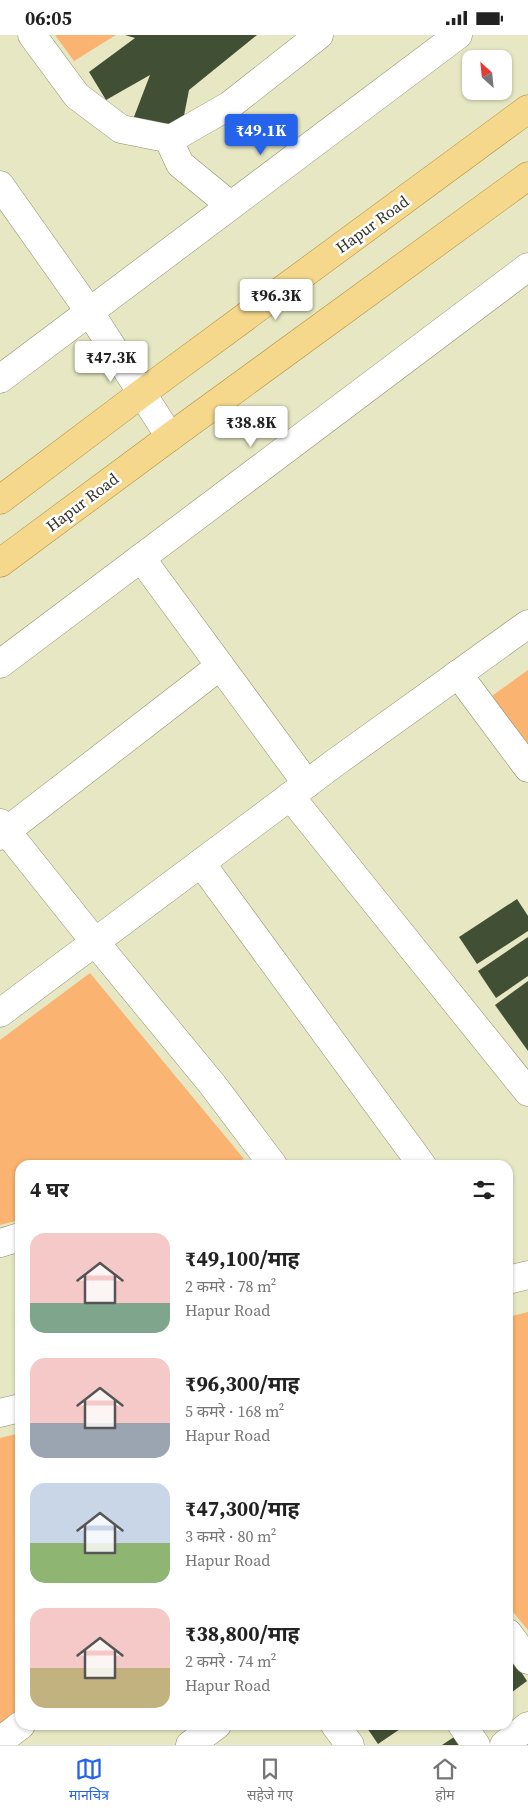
<!DOCTYPE html>
<html lang="hi">
<meta charset="utf-8">
<style>
:root{--surface:#fff;--page:#f6f6f6;--text:#222;--muted:#767676;--line:#e0e0e0;--accent:#2563eb}
body{margin:0;font-family:"Source Serif 4","Noto Sans Devanagari",serif;background:var(--page);color:var(--text);height:100vh;display:flex;flex-direction:column;font-size:19px;white-space:nowrap}
*{box-sizing:border-box;margin:0}
p{font-size:16px;color:var(--muted)}
.icon{flex:none;width:28px;height:28px;fill:none;stroke:currentColor;stroke-width:2;stroke-linecap:round;stroke-linejoin:round}
.map{position:relative;flex:1;overflow:hidden}
.sheet{position:absolute;left:15px;top:1125px;width:498px;height:570px;display:flex;flex-direction:column;background:var(--surface);border-radius:15px;box-shadow:0 1px 4px #0004}
.sheet>*{flex:none}
.needle{width:32px;rotate:333deg}
.tools{position:absolute;left:462px;top:15px;display:grid;gap:10px}
.tools a{display:grid;place-items:center;width:50px;height:50px;border-radius:10px;background:var(--surface);box-shadow:0 1px 4px #0004;font-size:25px}
.price{position:absolute;translate:-50% -42px;padding:0 11px;border-radius:5px;background:#fff;color:#222;font-size:16px;line-height:32px;filter:drop-shadow(0 1px 2px #0008)}
.price::after{content:'';position:absolute;left:50%;top:30px;width:15px;height:11px;margin-left:-8px;background:inherit;clip-path:polygon(0 0,100% 0,50% 100%)}
.price.on{background:var(--accent);color:#fff}
ul{padding:0;list-style:none}
li{display:flex;align-items:center;gap:15px;height:125px;padding:0 15px}
li span{display:grid;place-items:center;flex:none;width:140px;height:100px;border-radius:15px;color:#555}
li>.icon{margin-inline-start:auto}
span .icon{width:60px;height:60px;fill:#fffc;stroke-width:1}
li b{font-size:21px}
h2{display:flex;justify-content:space-between;align-items:center;height:60px;padding:0 15px;font-size:21px}
.status{display:flex;justify-content:space-between;align-items:center;height:35px;padding:0 25px;background:var(--surface);direction:ltr}
.status svg{height:14px;fill:currentColor}
.tab-bar{display:flex;justify-content:space-around;align-items:center;height:70px;border-top:1px solid var(--line);background:var(--surface);font-size:14px;color:var(--muted)}
.tab-bar a{display:grid;justify-items:center;gap:2px}
.tab-bar .on{color:var(--accent)}
.map>svg:first-child{display:block}
.green{fill:#fab370}
.building{fill:#415034}
.lines{fill:none;stroke-linecap:round;stroke-linejoin:round}
.minor-casing{stroke:#8e8f6d;stroke-width:29}
.major-casing{stroke:#ae8e38;stroke-width:29}
.minor{stroke:#fff;stroke-width:28}
.major{stroke:#f6d88d;stroke-width:28}
.labels{text-anchor:middle;dominant-baseline:central;stroke-width:5;stroke-linejoin:round;paint-order:stroke}
.street-label{font-size:16px;fill:#333426;stroke:#fff}
</style>
<div class="status"><b>06:05</b><svg viewBox="0 0 49 12"><path d="M0 12V9h3v3zM5 12V6h3v6zM10 12V3h3v9zM15 12V0h3v12zM26 1h20v11H26zM47 4h2v5h-2z"/></svg></div>
<div class="map">
<svg width="528" height="1710" viewBox="0 0 528 1710">
<rect width="100%" height="100%" fill="#e7e8c3"/>
<!-- green -->
<g class="green">
<path d="M 55,0 L 116,0 L 74,26 Z"/>
<path d="M 528,635 L 528,715 L 489,663 Z"/>
<path d="M 90,938 L 244,1124 L 223,1130 L 20,1130 L 20,1185 L 0,1190 L 0,1005 Z"/>
<path d="M 528,1277 L 528,1595 L 508,1571 L 508,1282 Z"/>
<path d="M 20,1398 L 20,1682 L 0,1697 L 0,1403 Z"/>
</g>
<!-- building -->
<g class="building">
<path d="M 125,0 L 257,0 L 189,55 L 181,96 L 132,87 L 150,40 L 106,65 L 89,37 L 135,3 Z"/>
<path d="M 517,864 L 528,881 L 528,896 L 477,929 L 459,902 Z"/>
<path d="M 528,902 L 528,941 L 496,963 L 478,936 Z"/>
<path d="M 528,946 L 528,1016 L 495,970 Z"/>
<path d="M 508,1617 L 527,1646 L 508,1660 Z"/>
<path d="M 365,1690 L 406,1690 L 378,1709 Z"/>
<path d="M 460,1698 L 468,1710 L 442,1710 Z"/>
</g>
<g class="lines">
<!-- minor casing -->
<g class="minor-casing">
<g id="minor">
<path d="M 32,0 L 77,61 L 121,94 L 171,104 L 230,70 L 319,0"/>
<path d="M 168,103 L 180,129 L 230,170"/>
<path d="M 0,150 L 89,276 L 170,402"/>
<path d="M 0,344 L 458,0"/>
<path d="M 141,523 L 307,749"/>
<path d="M 0,629 L 528,232"/>
<path d="M 458,639 L 528,733"/>
<path d="M 290,761 L 528,1057"/>
<path d="M 0,788 L 95,907 L 212,1049 L 273,1130"/>
<path d="M 0,801 L 220,631"/>
<path d="M 201,828 L 422,1130"/>
<path d="M 0,978 L 336,727 L 528,589"/>
<path d="M 0,1208 L 20,1202"/>
<path d="M 508,1245 L 528,1240"/>
<path d="M 0,1378 L 20,1373"/>
<path d="M 508,1598 L 528,1625"/>
<path d="M 335,1690 L 350,1710"/>
<path d="M 462,1690 L 476,1710"/>
<path d="M 0,1706 L 21,1690"/>
<path d="M 190,1710 L 217,1690"/>
<path d="M 504,1710 L 528,1691"/>
</g>
</g>
<!-- major casing -->
<g class="major-casing">
<g id="major">
<path d="M 0,465 L 142,358 L 528,74"/>
<path d="M 0,528 L 170,402 L 528,141"/>
</g>
</g>
<!-- minor -->
<use href="#minor" class="minor"/>
<!-- major -->
<use href="#major" class="major"/>
</g>
<g class="labels">
<!-- street labels -->
<g class="street-label">
<text transform="translate(372 189) rotate(-36)">Hapur Road</text>
<text transform="translate(82 467) rotate(-37)">Hapur Road</text>
</g>
</g>
</svg>
<div class="tools">
<a><svg class="needle" viewBox="-14 -14 28 28"><path d="M0-13l5 13h-10z" fill="#e53935"/><path d="M0 13l5-13h-10z" fill="#767676"/></svg></a>
</div>
<b class="price on" style="left:261px;top:121px">₹49.1K</b>
<b class="price" style="left:276px;top:286px">₹96.3K</b>
<b class="price" style="left:111px;top:348px">₹47.3K</b>
<b class="price" style="left:251px;top:413px">₹38.8K</b>
<section class="sheet">
<h2>4 घर<svg class="icon" aria-label="filters" viewBox="0 0 24 24"><path d="M4 7h16M4 17h16"/><circle cx="9" cy="7" r="2"/><circle cx="15" cy="17" r="2"/></svg></h2>
<ul>
<li><span style="background:linear-gradient(#f6c9c9 70%,#7fa58c 0)"><svg class="icon" aria-label="home" viewBox="0 0 24 24"><path d="M3 11l9-7 9 7M6 9v11h12V9"/></svg></span><div><b>₹49,100/माह</b><p>2 कमरे · 78 m²</p><p>Hapur Road</p></div></li>
<li><span style="background:linear-gradient(#f6c9c9 65%,#9aa5b1 0)"><svg class="icon" aria-label="home" viewBox="0 0 24 24"><path d="M3 11l9-7 9 7M6 9v11h12V9"/></svg></span><div><b>₹96,300/माह</b><p>5 कमरे · 168 m²</p><p>Hapur Road</p></div></li>
<li><span style="background:linear-gradient(#c9d6e8 60%,#8fb573 0)"><svg class="icon" aria-label="home" viewBox="0 0 24 24"><path d="M3 11l9-7 9 7M6 9v11h12V9"/></svg></span><div><b>₹47,300/माह</b><p>3 कमरे · 80 m²</p><p>Hapur Road</p></div></li>
<li><span style="background:linear-gradient(#f6c9c9 60%,#c2b280 0)"><svg class="icon" aria-label="home" viewBox="0 0 24 24"><path d="M3 11l9-7 9 7M6 9v11h12V9"/></svg></span><div><b>₹38,800/माह</b><p>2 कमरे · 74 m²</p><p>Hapur Road</p></div></li>
</ul>
</section>
</div>
<nav class="tab-bar">
<a class="on"><svg class="icon" aria-label="map" viewBox="0 0 24 24"><path d="M3 6l6-2 6 2 6-2v14l-6 2-6-2-6 2zM9 4v14M15 6v14"/></svg>मानचित्र</a>
<a><svg class="icon" aria-label="saved" viewBox="0 0 24 24"><path d="M7 4h10v16l-5-4-5 4z"/></svg>सहेजे गए</a>
<a><svg class="icon" aria-label="home" viewBox="0 0 24 24"><path d="M3 11l9-7 9 7M6 9v11h12V9"/></svg>होम</a>
</nav>
